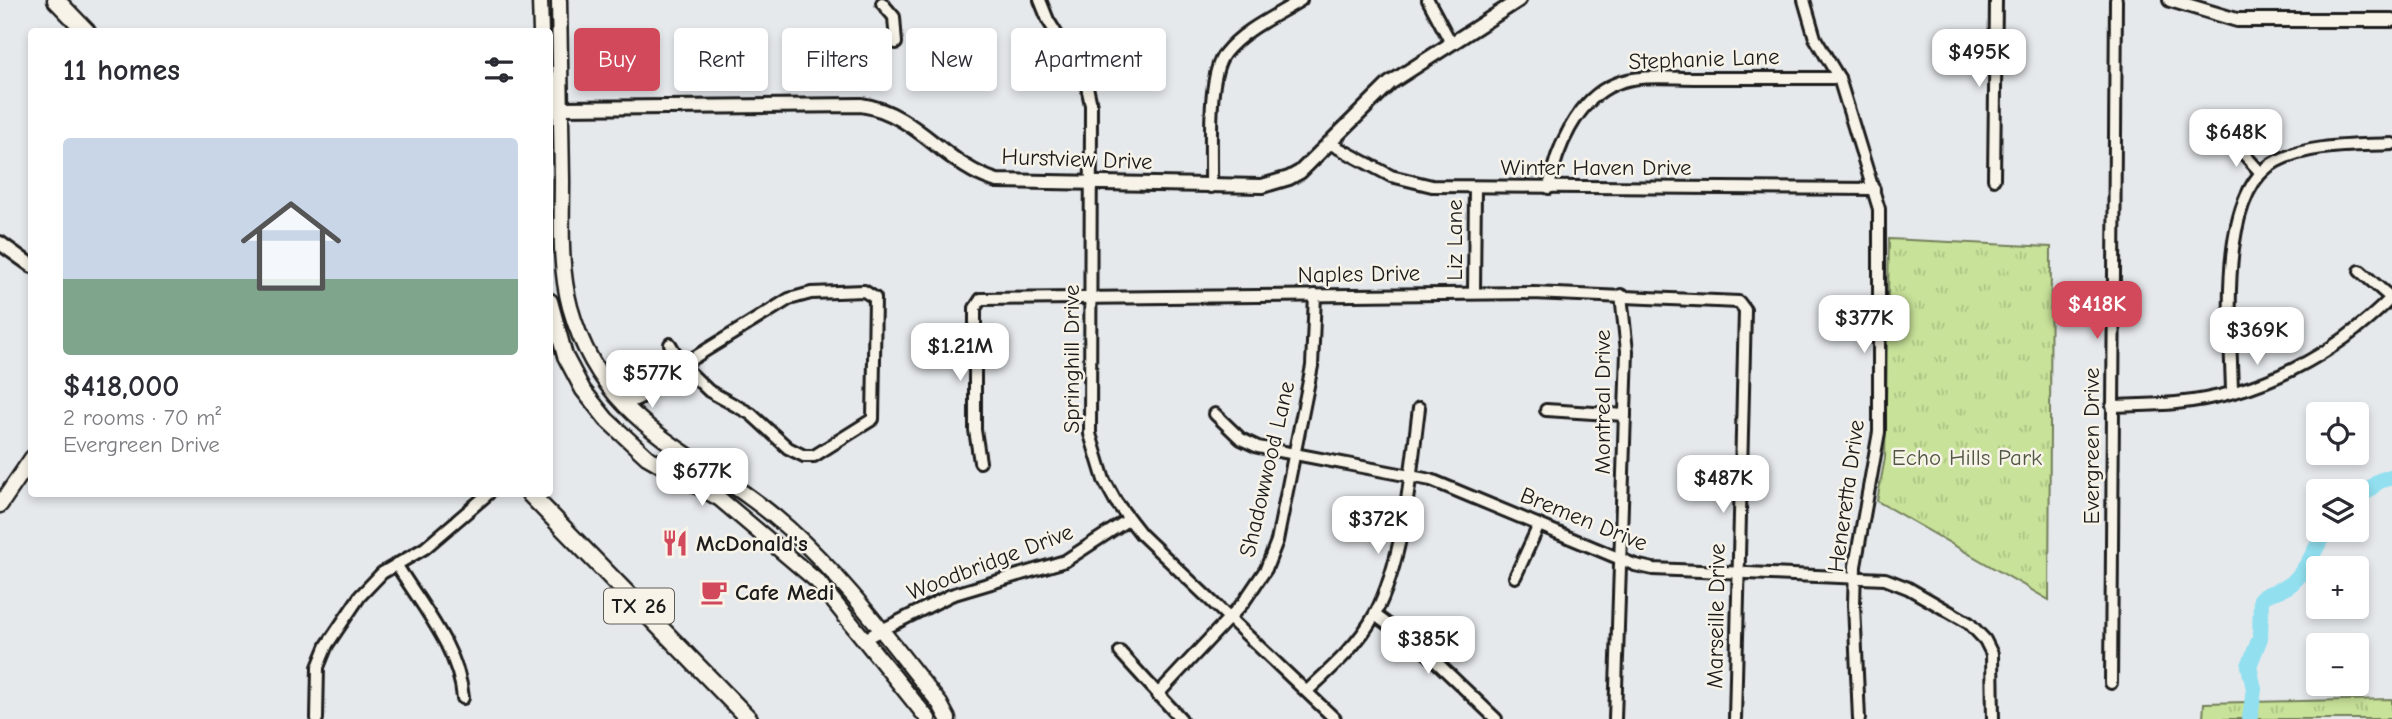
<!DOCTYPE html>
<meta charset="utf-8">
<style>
:root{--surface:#fff;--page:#f2f2f3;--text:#2b2b33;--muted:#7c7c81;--accent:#d1495b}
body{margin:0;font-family:"Comic Neue",sans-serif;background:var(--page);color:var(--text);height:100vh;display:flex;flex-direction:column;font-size:26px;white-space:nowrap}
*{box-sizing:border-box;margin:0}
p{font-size:23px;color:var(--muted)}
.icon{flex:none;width:38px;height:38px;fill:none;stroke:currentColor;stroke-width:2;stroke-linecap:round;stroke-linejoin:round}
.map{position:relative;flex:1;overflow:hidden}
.panel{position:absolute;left:28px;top:28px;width:525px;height:469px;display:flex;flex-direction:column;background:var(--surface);border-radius:7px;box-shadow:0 4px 10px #0003}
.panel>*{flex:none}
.banner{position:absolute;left:574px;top:28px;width:665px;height:63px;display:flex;gap:14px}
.tools{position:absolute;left:2306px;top:402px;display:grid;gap:14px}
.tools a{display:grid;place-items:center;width:63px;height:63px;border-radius:7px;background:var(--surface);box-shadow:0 4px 10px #0003;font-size:35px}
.price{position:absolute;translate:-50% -60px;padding:0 16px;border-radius:14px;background:#fff;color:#222;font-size:23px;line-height:46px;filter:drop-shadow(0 2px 4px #0008)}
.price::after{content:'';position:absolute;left:50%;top:42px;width:21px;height:16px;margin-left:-10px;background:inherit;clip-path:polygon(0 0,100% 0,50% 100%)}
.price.current{background:var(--accent);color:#fff}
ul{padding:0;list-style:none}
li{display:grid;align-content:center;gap:14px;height:371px;padding:0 35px}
li span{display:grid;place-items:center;height:217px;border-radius:7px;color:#555}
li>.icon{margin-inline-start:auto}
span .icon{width:126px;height:126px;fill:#fffc;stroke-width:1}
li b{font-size:30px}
h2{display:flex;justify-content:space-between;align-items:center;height:84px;padding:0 35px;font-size:30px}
.pill{padding:0 24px;border-radius:7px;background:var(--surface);box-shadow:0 4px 10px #0003;font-size:24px;line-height:63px}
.pill.current{background:var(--accent);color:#fff}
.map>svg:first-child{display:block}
.park{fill:url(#park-tufts);stroke:#727f5a;stroke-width:2}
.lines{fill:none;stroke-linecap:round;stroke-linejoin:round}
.river{stroke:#91dfef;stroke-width:16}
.minor-casing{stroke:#1c1c1c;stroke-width:16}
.tertiary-casing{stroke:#1c1c1c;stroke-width:18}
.secondary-casing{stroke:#1c1c1c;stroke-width:19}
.primary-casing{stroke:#1c1c1c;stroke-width:21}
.minor{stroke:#f7f3e8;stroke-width:10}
.tertiary{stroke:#f7f3e8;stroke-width:12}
.secondary{stroke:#f7f3e8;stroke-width:14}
.primary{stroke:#f7f3e8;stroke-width:16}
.labels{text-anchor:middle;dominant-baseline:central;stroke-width:5;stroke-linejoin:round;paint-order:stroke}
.shield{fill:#f7f3e8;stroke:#5e5c59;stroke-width:2}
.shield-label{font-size:21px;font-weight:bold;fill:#1c1c1c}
.street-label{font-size:23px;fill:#1c1c1c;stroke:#f7f3e8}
.park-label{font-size:23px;fill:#505742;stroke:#f7f3e8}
.poi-label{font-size:23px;font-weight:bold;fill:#1c1c1c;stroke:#f7f3e8;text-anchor:start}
</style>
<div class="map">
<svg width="2392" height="719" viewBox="0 0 2392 719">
<defs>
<pattern id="park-tufts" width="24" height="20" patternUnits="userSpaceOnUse" patternTransform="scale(1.75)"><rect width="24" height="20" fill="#c8e299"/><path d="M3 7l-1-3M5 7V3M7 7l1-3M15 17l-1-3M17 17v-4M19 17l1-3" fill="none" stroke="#abc183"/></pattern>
</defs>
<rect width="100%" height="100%" fill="#e6e9ec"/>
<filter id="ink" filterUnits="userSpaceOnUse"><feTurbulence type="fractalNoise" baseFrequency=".0143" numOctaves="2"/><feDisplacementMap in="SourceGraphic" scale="14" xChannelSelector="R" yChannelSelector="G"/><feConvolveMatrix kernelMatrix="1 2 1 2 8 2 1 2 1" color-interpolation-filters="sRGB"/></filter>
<g filter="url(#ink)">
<!-- park -->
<g class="park">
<path d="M 1889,239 L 2051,247 L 2049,600 L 1877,501 L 1885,458 Z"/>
<path d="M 2392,699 L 2392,719 L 2203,719 L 2204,703 Z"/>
</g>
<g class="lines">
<!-- river -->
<g class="river">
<path d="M 2357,500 L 2379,481 L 2392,477"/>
<path d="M 2250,719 L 2254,689 L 2249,666 L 2260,638 L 2261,598 C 2270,591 2284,591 2292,583 C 2307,570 2315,548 2326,530"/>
</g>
<!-- minor casing -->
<g class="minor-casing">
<g id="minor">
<path d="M 1040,0 L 1048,20 L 1086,82 L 1091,105 L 1090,434 L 1104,480 L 1116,502 L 1141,534 L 1335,719"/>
<path d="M 1428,0 L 1451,43"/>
<path d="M 1804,0 L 1815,38 L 1839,78 L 1879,209 L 1879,432 L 1855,566 L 1854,604 L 1859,719"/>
<path d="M 882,3 L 894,17 L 896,43"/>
<path d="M 1329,143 L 1391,176 L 1432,186 L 1874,189"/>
<path d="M 2235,144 L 2261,173"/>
<path d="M 1994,179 L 1996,0"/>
<path d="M 1211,187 C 1212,155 1206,76 1225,53 C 1243,30 1277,15 1301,0"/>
<path d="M 1549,188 C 1555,151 1577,99 1615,84 C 1639,74 1670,78 1694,78 C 1742,78 1790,78 1839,78"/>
<path d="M 2360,271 L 2391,298"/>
<path d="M 864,291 L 875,298 L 873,419 L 814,456 L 804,456 L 788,448 L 751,414 L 709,391 L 682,365 L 789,299 L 811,293 Z"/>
<path d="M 1474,293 L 1475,187"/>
<path d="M 2232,392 C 2231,333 2216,191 2277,161 C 2311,144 2354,146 2392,144"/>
<path d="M 622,404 C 648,400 661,379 682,365 L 670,344"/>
<path d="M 622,404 L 629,393 L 647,378 L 661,379"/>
<path d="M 2112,406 C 2133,405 2155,405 2176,403 C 2259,395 2334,356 2392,297"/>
<path d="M 1546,410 L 1625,415"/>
<path d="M 1215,414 L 1241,439 L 1258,447 L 1431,480 L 1635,565 L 1653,569 L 1885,579 L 1908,588 L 1969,623 L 1985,640 L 1992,654 L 1993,719"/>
<path d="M 980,462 L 975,430 L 975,308 L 981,299 L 1533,293 L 1739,302 L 1745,310 L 1735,719"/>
<path d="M 396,564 C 421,605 459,649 463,698"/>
<path d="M 1515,577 L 1539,525"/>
<path d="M 1375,615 L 1428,654 L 1496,719"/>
<path d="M 864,639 L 951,595 L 1065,561 L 1129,519"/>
<path d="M 1120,652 L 1181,719"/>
<path d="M 2111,683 L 2116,0"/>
<path d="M 1307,691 C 1332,668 1359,644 1375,614 C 1404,560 1411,469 1419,408"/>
<path d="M 1157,695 L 1243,603 L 1266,569 L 1277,541 L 1312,366 L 1315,295"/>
<path d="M 317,719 L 318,667 L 327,645 L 360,596 L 382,573 L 425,548 L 488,494"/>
<path d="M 1615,719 L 1627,351 L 1621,295"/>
</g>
</g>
<!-- tertiary casing -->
<g class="tertiary-casing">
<g id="tertiary">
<path d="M 2170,0 L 2237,20 L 2392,20"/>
<path d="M 561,108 L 861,105 C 917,113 945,166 997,181 L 1262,186 L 1289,178 L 1300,172 L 1390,83 L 1519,0"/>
<path d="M 0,243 L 32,266"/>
</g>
</g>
<!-- secondary casing -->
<g class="secondary-casing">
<g id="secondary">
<path d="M 540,0 L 541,32"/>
<path d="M 559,0 C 560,60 561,120 562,180 C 562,222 559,266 570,307 C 605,433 702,451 788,528 C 846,580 891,643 940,704 L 948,719"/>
<path d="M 550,301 L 565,356 L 583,390 L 607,420 L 647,457 L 720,499 L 818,582 L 928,719"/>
<path d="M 0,505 L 32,458"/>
</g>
</g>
<!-- primary casing -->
<g class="primary-casing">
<g id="primary">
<path d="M 56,0 L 87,32"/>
<path d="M 530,494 L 749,719"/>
</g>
</g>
<!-- minor -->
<use href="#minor" class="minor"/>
<!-- tertiary -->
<use href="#tertiary" class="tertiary"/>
<!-- secondary -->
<use href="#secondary" class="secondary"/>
<!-- primary -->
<use href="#primary" class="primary"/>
</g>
</g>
<!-- icons -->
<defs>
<g id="restaurant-bare" transform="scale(2.1)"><path d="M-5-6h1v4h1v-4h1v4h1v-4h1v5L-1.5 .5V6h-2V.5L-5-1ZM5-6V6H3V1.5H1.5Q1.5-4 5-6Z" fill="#d1495b" stroke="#f7f3e8" stroke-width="2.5" paint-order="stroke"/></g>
<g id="cafe-bare" transform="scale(2.1)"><path d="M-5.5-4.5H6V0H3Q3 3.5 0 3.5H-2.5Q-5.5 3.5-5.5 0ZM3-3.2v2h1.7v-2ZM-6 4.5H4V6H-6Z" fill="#d1495b" stroke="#f7f3e8" stroke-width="2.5" paint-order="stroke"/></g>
</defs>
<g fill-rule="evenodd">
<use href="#restaurant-bare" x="675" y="543"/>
<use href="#cafe-bare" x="714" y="592"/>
</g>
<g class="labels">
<!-- shield labels -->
<rect class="shield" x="604" y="588.5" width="70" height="35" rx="5"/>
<g class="shield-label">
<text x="639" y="606">TX 26</text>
</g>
<!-- street labels -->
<g class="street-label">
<text transform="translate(1704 59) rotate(-2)">Stephanie Lane</text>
<text transform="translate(1077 159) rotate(2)">Hurstview Drive</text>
<text x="1596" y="167">Winter Haven Drive</text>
<text transform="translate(1454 240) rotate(-90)">Liz Lane</text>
<text transform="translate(1359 274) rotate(-1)">Naples Drive</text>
<text transform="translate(1071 359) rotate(-90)">Springhill Drive</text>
<text transform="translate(1602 402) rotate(-90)">Montreal Drive</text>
<text transform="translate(2091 446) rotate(-90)">Evergreen Drive</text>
<text transform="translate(1267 469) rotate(-77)">Shadowwood Lane</text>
<text transform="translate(1846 496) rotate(-82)">Heneretta Drive</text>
<text transform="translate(1584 519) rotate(22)">Bremen Drive</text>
<text transform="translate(990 562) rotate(-21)">Woodbridge Drive</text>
<text transform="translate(1716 616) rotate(-89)">Marseille Drive</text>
</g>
<!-- park labels -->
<g class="park-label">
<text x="1967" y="457">Echo Hills Park</text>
</g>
<!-- poi labels -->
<g class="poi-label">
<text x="696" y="543">McDonald's</text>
<text x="735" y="592">Cafe Medi</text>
</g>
</g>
</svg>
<div class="tools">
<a><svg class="icon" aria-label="locate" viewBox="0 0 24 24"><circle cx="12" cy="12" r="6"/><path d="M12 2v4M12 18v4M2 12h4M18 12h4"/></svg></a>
<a><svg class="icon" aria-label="layers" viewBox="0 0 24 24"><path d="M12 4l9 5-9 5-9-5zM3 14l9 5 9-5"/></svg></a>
<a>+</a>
<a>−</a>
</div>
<b class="price" style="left:1979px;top:89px">$495K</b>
<b class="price" style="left:2236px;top:169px">$648K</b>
<b class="price current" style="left:2097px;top:341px">$418K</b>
<b class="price" style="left:1864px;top:355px">$377K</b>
<b class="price" style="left:2257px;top:367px">$369K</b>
<b class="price" style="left:960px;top:383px">$1.21M</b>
<b class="price" style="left:652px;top:410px">$577K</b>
<b class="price" style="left:702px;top:508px">$677K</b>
<b class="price" style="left:1723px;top:515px">$487K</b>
<b class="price" style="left:1378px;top:556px">$372K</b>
<b class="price" style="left:1428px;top:676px">$385K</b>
<div class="banner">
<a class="pill current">Buy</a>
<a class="pill">Rent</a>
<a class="pill">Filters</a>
<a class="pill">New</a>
<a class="pill">Apartment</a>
</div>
<section class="panel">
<h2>11 homes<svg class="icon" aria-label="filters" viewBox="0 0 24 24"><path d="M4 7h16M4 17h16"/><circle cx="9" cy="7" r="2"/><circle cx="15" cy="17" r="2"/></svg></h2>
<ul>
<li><span style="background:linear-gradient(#c9d6e8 65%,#7fa58c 0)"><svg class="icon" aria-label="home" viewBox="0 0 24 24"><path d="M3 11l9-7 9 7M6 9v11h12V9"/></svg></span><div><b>$418,000</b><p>2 rooms · 70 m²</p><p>Evergreen Drive</p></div></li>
</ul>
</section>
</div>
